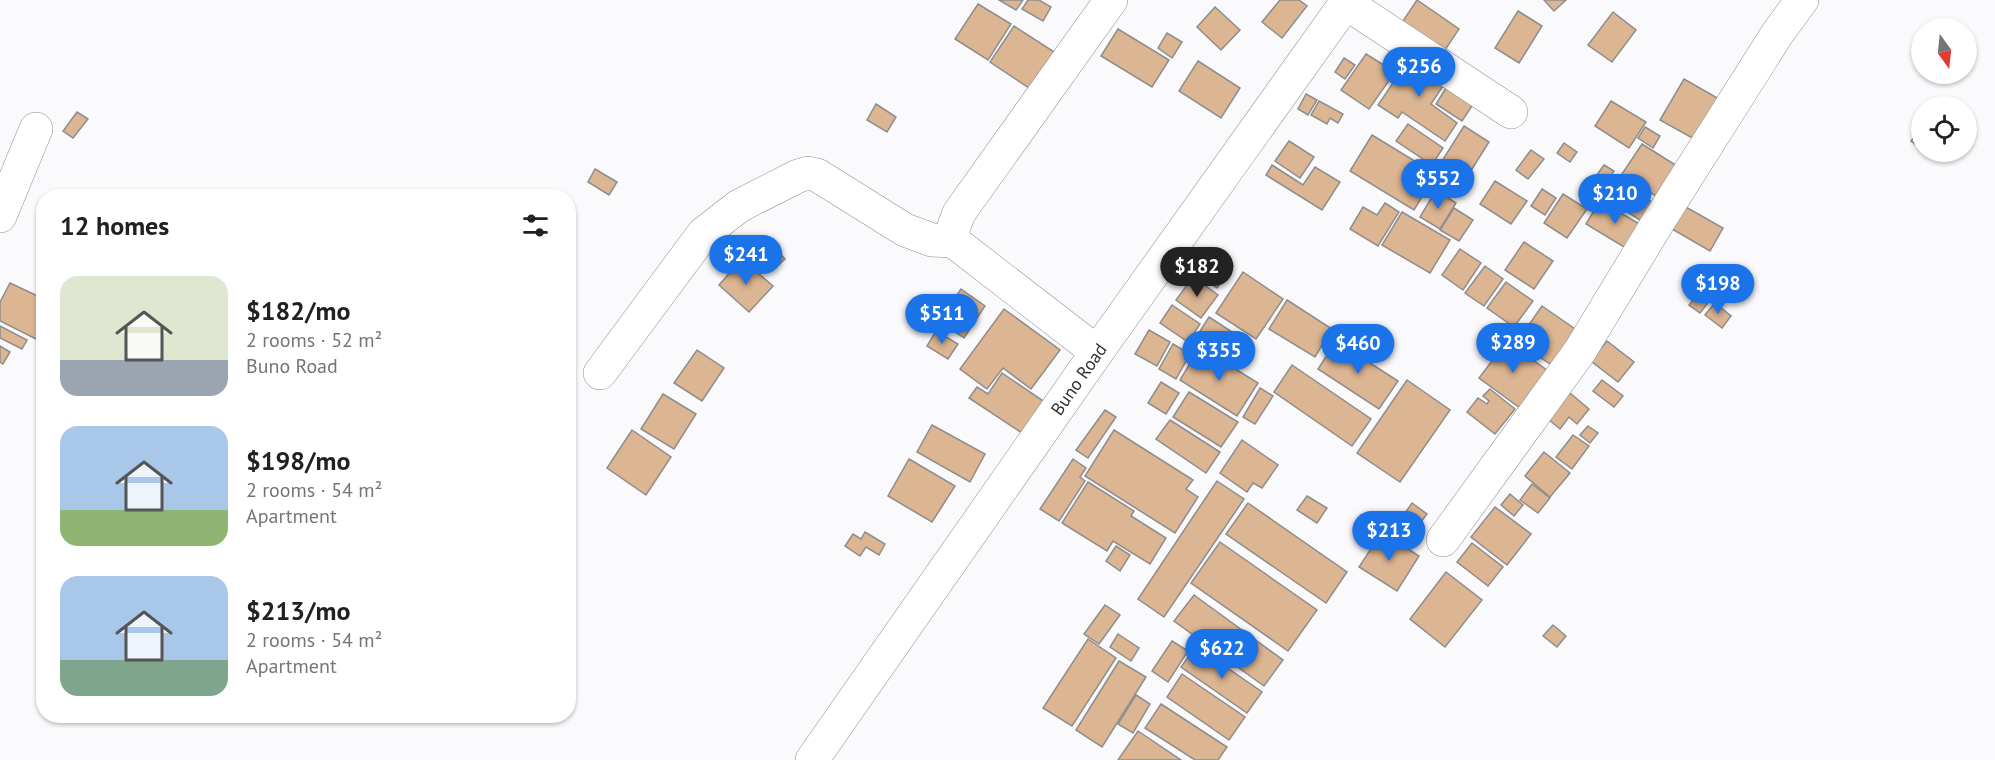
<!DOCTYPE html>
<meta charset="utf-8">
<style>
:root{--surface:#fff;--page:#f6f6f6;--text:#202124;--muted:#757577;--accent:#1a73e8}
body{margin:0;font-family:"PT Sans",sans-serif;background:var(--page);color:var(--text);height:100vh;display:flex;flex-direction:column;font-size:22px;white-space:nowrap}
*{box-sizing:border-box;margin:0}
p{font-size:20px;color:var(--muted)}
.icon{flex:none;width:33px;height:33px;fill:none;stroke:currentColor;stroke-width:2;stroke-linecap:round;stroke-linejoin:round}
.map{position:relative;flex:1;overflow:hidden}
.sheet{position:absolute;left:36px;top:189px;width:540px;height:534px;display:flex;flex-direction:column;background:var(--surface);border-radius:24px;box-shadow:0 2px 4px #0004}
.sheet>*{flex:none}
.needle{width:39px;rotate:165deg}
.fabs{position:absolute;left:1911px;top:18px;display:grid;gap:12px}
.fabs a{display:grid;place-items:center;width:66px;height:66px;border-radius:50%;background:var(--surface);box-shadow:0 2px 4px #0004;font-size:30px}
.price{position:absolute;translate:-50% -51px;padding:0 14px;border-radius:21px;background:var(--accent);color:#fff;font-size:20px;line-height:39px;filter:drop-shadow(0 2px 3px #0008)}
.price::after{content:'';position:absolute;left:50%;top:36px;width:18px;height:14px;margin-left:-9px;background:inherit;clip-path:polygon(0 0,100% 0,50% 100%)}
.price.active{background:#222;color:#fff}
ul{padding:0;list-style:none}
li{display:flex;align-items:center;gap:18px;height:150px;padding:0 24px}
li span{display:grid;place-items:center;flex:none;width:168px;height:120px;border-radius:18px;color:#555}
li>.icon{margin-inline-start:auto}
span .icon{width:72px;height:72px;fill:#fffc;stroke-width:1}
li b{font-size:26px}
h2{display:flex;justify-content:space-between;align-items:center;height:72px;padding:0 24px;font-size:26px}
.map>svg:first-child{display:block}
.building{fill:#dcb592;stroke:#8f8d8b;stroke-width:1.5}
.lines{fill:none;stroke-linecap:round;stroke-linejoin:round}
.minor-casing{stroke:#8f8f91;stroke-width:34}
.minor{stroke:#fff;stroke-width:33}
.labels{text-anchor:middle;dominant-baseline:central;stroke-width:4.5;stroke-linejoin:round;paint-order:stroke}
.street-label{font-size:18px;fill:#313132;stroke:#fafafd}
</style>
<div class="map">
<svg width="1995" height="760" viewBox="0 0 1995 760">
<rect width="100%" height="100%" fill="#fafafd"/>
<!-- building -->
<g class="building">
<path d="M 999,0 L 1023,0 L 1016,10 Z"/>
<path d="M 1028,0 L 1039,0 L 1051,7 L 1043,21 L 1022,9 Z"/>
<path d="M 1280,0 L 1299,0 L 1307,6 L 1282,38 L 1262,22 Z"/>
<path d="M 1417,0 L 1459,29 L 1439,59 L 1397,30 Z"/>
<path d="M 1544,0 L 1566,0 L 1554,11 Z"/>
<path d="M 978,4 L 1011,24 L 988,60 L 955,39 Z"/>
<path d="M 1215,7 L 1240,30 L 1221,50 L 1197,27 Z"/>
<path d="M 1518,11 L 1542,26 L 1519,63 L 1495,48 Z"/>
<path d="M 1613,12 L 1636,30 L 1612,62 L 1588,45 Z"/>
<path d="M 1014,26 L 1062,57 L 1038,94 L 990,62 Z"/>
<path d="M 1118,29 L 1169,60 L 1152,87 L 1101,56 Z"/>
<path d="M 1167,33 L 1182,42 L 1172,58 L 1158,48 Z"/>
<path d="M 1366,54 L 1395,72 L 1369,109 L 1341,90 Z"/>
<path d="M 1412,55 L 1447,80 L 1431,104 L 1457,123 L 1445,141 L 1402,112 L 1398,118 L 1378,105 Z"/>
<path d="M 1344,58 L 1355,65 L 1345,79 L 1335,72 Z"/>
<path d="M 1198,61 L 1240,88 L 1221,118 L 1179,91 Z"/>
<path d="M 1684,79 L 1726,103 L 1703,144 L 1660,120 Z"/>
<path d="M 1449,83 L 1476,100 L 1462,121 L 1436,104 Z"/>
<path d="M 1306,94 L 1317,100 L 1308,115 L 1298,109 Z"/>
<path d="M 1319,101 L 1343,114 L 1338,123 L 1330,118 L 1327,124 L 1311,115 Z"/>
<path d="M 1611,101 L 1646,122 L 1629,148 L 1595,126 Z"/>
<path d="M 876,104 L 896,117 L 887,132 L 867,120 Z"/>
<path d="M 77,112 L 88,119 L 73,138 L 63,131 Z"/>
<path d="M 1408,124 L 1443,148 L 1432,165 L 1396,141 Z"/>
<path d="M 1464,126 L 1489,142 L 1462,185 L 1437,169 Z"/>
<path d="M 1922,126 L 1922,149 L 1911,141 Z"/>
<path d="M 1645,127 L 1660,136 L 1653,148 L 1638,138 Z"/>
<path d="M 1372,135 L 1436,174 L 1414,210 L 1350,171 Z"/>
<path d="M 1289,141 L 1314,157 L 1300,178 L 1275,161 Z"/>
<path d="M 1564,143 L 1577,152 L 1570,162 L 1557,153 Z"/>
<path d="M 1642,144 L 1685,171 L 1665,202 L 1622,174 Z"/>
<path d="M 1531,150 L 1544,159 L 1528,179 L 1516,170 Z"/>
<path d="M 1926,152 L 1938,152 L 1934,157 Z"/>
<path d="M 1272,165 L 1303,185 L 1315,167 L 1340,182 L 1322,210 L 1266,175 Z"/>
<path d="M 1604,165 L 1614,171 L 1607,182 L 1596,176 Z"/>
<path d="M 595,169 L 617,182 L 609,195 L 588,182 Z"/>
<path d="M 1614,177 L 1655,204 L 1643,222 L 1602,196 Z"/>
<path d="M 1495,181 L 1527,201 L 1511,224 L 1480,204 Z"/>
<path d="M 1542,189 L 1556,198 L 1545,215 L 1531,206 Z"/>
<path d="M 1436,190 L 1456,203 L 1440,229 L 1420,217 Z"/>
<path d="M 1563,194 L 1587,209 L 1567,238 L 1544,223 Z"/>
<path d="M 1600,201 L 1643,226 L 1629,250 L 1586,224 Z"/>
<path d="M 1385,203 L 1399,212 L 1378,246 L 1350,229 L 1363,207 L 1377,215 Z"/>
<path d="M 1684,206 L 1723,228 L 1710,251 L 1672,229 Z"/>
<path d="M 1454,208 L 1473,220 L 1459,241 L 1440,230 Z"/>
<path d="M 1402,212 L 1450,240 L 1430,273 L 1382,245 Z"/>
<path d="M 1524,242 L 1553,261 L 1534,289 L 1505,270 Z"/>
<path d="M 776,249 L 785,259 L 773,270 L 764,261 Z"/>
<path d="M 1460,249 L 1481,263 L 1463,290 L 1442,275 Z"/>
<path d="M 1214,252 L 1233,266 L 1217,288 L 1197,274 Z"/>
<path d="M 742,259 L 773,286 L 749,312 L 719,285 Z"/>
<path d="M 1485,266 L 1503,279 L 1484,306 L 1465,293 Z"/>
<path d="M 1243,272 L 1283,299 L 1256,339 L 1216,313 Z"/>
<path d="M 1193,277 L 1218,295 L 1201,318 L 1176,300 Z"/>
<path d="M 1506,282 L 1533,301 L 1514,327 L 1487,308 Z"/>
<path d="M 10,283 L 44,299 L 44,325 L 36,339 L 0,321 L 0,302 Z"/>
<path d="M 961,289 L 985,306 L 964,338 L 939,321 Z"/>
<path d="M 1699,292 L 1710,300 L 1700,313 L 1689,305 Z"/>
<path d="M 1287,300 L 1332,329 L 1315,357 L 1269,329 Z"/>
<path d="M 1715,303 L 1731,316 L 1722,328 L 1705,315 Z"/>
<path d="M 1172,305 L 1200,324 L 1188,342 L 1160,323 Z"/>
<path d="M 1542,306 L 1578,331 L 1553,366 L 1517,342 Z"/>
<path d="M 1004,309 L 1060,350 L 1031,389 L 1003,368 L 987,389 L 960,369 Z"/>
<path d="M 1209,317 L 1252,345 L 1238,367 L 1195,339 Z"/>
<path d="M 0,326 L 27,340 L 22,349 L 0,338 Z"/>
<path d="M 1149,330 L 1170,342 L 1157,366 L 1135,354 Z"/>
<path d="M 936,331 L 958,344 L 948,359 L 927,346 Z"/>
<path d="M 1336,341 L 1398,381 L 1379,409 L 1318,369 Z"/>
<path d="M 1507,341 L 1548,371 L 1520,408 L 1479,378 Z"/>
<path d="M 1607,341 L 1634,362 L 1618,382 L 1591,361 Z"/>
<path d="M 1173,344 L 1190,354 L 1176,379 L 1159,369 Z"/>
<path d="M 0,346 L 10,352 L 3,364 L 0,362 Z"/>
<path d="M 1200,347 L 1258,383 L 1237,416 L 1180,380 Z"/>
<path d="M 697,350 L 724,368 L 702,401 L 674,383 Z"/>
<path d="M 1292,365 L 1371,419 L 1352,446 L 1274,392 Z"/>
<path d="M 1002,373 L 1049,405 L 1028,437 L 969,398 L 977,387 L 988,394 Z"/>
<path d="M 1407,380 L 1450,410 L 1400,482 L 1357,453 Z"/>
<path d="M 1602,380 L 1623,396 L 1614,407 L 1593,391 Z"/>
<path d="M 1161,382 L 1179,393 L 1166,414 L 1148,403 Z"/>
<path d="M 1260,388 L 1273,396 L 1255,424 L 1243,417 Z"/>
<path d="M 1490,389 L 1515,409 L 1495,434 L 1467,412 L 1478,398 L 1487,404 L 1489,401 L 1483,396 Z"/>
<path d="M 1189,392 L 1238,422 L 1221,447 L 1173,417 Z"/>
<path d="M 1570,393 L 1589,409 L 1577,424 L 1569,417 L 1560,429 L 1548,419 Z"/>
<path d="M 663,394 L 696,414 L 674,449 L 641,429 Z"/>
<path d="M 1105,410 L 1116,417 L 1088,458 L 1076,450 Z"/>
<path d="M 1170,420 L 1220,452 L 1206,473 L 1156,439 Z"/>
<path d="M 932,425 L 985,454 L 970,482 L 917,452 Z"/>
<path d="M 1588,426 L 1598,433 L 1590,443 L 1580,435 Z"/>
<path d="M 632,430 L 671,457 L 646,495 L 607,468 Z"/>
<path d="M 1114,430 L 1193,480 L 1186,489 L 1198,497 L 1175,533 L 1085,476 Z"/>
<path d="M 1573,435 L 1589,446 L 1572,469 L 1556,457 Z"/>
<path d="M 1242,440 L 1278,465 L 1262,488 L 1253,483 L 1247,492 L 1220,473 Z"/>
<path d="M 1544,452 L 1570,473 L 1550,497 L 1525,476 Z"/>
<path d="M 909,459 L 955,486 L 932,522 L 888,496 Z"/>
<path d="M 1073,459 L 1086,468 L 1080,477 L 1085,481 L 1059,521 L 1040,509 Z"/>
<path d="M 1217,481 L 1244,499 L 1164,617 L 1138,599 Z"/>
<path d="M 1088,482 L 1134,511 L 1131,516 L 1166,538 L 1150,564 L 1113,541 L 1107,551 L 1062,523 Z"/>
<path d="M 1532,484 L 1550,498 L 1538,513 L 1520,500 Z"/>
<path d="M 1510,494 L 1523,505 L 1514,516 L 1501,505 Z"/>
<path d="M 1307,496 L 1327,508 L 1317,523 L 1297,510 Z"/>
<path d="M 1248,503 L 1347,572 L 1326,603 L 1226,534 Z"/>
<path d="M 1412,503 L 1427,514 L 1418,526 L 1403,516 Z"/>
<path d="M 1495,507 L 1531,534 L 1507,565 L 1471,537 Z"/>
<path d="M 865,532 L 885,544 L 879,555 L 866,547 L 860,556 L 845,546 L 853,534 L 861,539 Z"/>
<path d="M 1382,532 L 1419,556 L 1397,591 L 1359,567 Z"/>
<path d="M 1220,542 L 1317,610 L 1288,651 L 1191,583 Z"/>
<path d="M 1472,543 L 1503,567 L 1488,586 L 1457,562 Z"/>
<path d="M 1116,546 L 1130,555 L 1120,571 L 1106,561 Z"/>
<path d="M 1446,572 L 1482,600 L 1445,647 L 1410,619 Z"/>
<path d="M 1194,595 L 1283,660 L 1264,686 L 1174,621 Z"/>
<path d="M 1105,605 L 1120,615 L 1099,644 L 1084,634 Z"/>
<path d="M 1553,625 L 1566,636 L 1557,647 L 1543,636 Z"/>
<path d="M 1118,634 L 1139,648 L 1131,661 L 1110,647 Z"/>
<path d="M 1088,639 L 1116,658 L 1072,726 L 1043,708 Z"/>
<path d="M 1172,641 L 1188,651 L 1168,682 L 1152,671 Z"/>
<path d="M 1196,646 L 1262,692 L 1247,713 L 1181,667 Z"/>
<path d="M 1119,661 L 1146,677 L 1102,747 L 1076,730 Z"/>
<path d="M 1182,674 L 1245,717 L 1229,740 L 1167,697 Z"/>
<path d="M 1136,695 L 1150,704 L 1133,733 L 1118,724 Z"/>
<path d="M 1161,704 L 1227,747 L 1218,760 L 1195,760 L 1145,728 Z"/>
<path d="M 1138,731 L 1181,760 L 1118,760 Z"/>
</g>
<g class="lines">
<!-- minor casing -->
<g class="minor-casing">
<g id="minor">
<path d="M 1346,3 L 1511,112"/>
<path d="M 0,216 L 36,129"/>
<path d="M 1097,352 L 953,241 L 953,229 L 959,213 L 1111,0"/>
<path d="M 600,373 L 703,234 L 739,206 L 798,176 L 808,173 L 817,175 L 905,230 L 932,240 L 953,241"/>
<path d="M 1443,540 L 1580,351 L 1660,219 L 1777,34 L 1802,0"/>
<path id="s1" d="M 812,760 L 1097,352 L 1348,0"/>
</g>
</g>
<!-- minor -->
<use href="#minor" class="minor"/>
</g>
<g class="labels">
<!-- street labels -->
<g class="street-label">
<text stroke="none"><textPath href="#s1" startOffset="465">Buno Road</textPath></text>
</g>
</g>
</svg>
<div class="fabs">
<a><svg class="needle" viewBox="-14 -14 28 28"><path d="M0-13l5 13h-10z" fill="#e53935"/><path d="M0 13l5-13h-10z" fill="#757577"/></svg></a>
<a><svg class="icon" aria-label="locate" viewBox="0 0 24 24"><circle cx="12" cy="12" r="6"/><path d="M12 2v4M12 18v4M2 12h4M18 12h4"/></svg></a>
</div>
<b class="price" style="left:1419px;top:98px">$256</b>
<b class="price" style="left:1438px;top:210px">$552</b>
<b class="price" style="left:1615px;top:225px">$210</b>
<b class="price" style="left:746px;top:286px">$241</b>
<b class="price active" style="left:1197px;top:298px">$182</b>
<b class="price" style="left:1718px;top:315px">$198</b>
<b class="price" style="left:942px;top:345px">$511</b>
<b class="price" style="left:1513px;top:374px">$289</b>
<b class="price" style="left:1358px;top:375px">$460</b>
<b class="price" style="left:1219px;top:382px">$355</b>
<b class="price" style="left:1389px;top:562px">$213</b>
<b class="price" style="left:1222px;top:680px">$622</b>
<section class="sheet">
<h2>12 homes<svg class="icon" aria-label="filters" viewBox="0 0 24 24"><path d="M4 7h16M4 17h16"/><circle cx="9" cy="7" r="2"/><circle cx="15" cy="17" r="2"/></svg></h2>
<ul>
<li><span style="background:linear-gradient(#dfe7d0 70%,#9aa5b1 0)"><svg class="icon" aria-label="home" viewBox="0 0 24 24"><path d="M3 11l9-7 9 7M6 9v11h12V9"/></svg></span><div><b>$182/mo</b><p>2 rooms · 52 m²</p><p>Buno Road</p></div></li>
<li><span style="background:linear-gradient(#a9c7e8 70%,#8fb573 0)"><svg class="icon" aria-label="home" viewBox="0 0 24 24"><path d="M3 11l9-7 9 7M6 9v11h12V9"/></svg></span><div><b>$198/mo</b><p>2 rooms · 54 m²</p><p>Apartment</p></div></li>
<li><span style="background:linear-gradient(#a9c7e8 70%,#7fa58c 0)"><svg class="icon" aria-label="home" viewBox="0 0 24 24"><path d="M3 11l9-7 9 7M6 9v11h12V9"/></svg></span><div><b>$213/mo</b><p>2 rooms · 54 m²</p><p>Apartment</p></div></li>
</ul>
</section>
</div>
